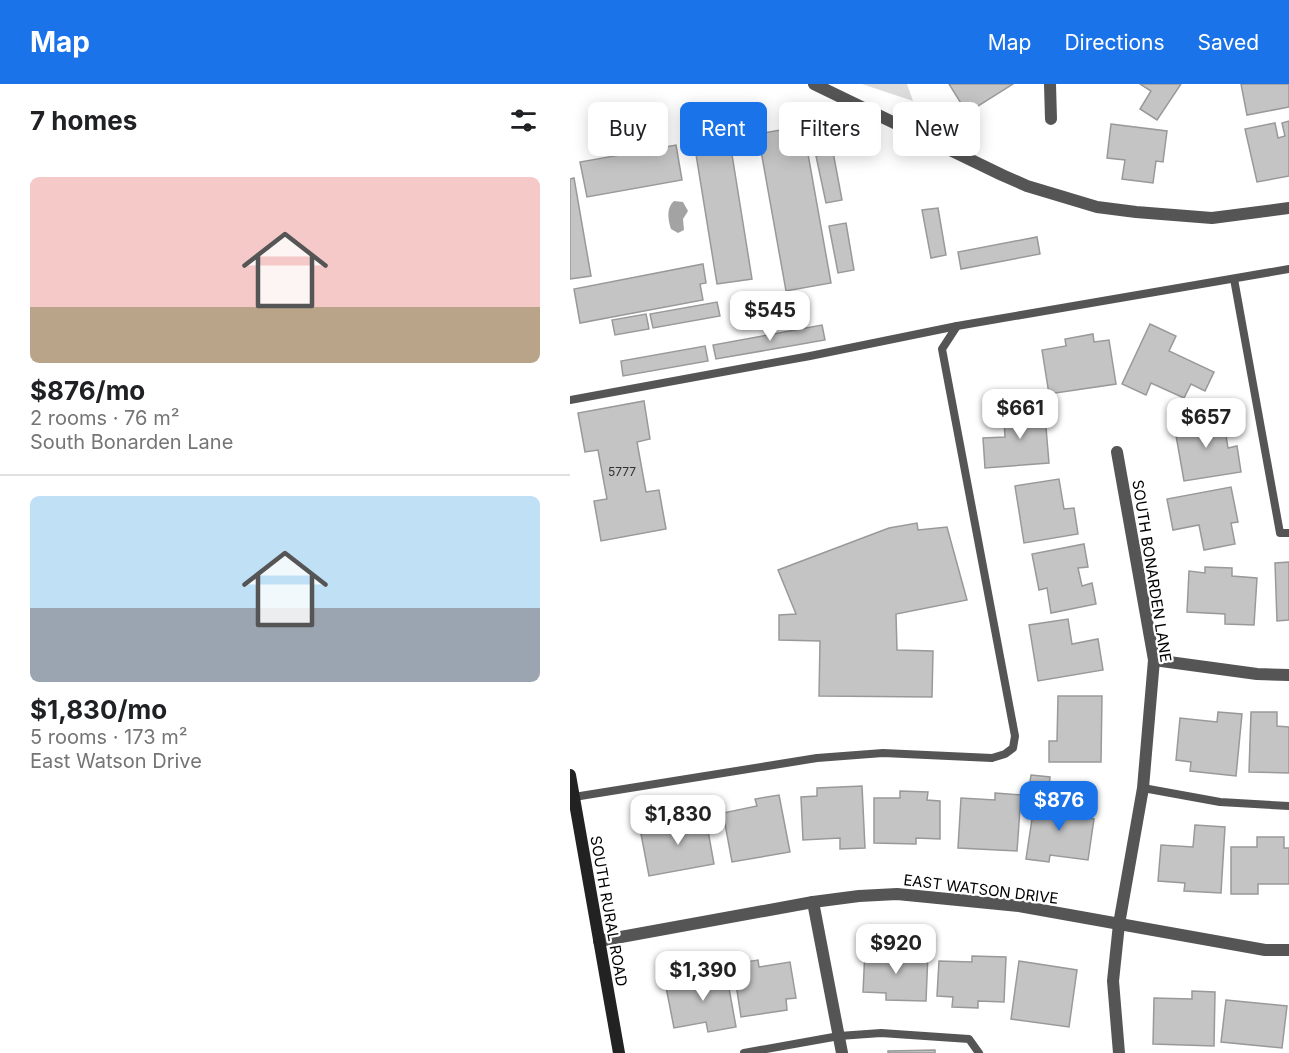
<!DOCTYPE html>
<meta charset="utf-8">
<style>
:root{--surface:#fff;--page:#f6f6f6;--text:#202124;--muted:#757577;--line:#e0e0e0;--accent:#1a73e8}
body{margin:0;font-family:Inter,sans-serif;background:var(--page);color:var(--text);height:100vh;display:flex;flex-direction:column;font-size:22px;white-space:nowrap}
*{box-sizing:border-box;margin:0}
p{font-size:20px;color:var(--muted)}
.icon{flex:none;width:33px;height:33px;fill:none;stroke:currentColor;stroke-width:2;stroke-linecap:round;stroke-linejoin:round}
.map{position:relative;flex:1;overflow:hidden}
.side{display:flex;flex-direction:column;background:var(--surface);width:570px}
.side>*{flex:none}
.top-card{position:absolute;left:18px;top:18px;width:570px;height:54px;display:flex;gap:12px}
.price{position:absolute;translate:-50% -51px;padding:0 14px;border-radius:12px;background:#fff;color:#222;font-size:20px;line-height:39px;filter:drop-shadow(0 2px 3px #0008)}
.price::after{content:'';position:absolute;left:50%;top:36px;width:18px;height:14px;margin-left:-9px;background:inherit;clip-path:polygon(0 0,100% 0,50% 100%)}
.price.selected{background:var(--accent);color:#fff}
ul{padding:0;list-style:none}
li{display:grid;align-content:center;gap:12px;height:318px;padding:0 30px}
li+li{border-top:2px solid var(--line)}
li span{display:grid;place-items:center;height:186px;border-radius:9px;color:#555}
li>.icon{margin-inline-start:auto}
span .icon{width:108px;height:108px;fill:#fffc;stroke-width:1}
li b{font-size:26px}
h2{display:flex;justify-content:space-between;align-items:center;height:72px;padding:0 30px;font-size:26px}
.pill{padding:0 21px;border-radius:9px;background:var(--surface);box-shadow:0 3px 15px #0003;font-size:21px;line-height:54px}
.pill.selected{background:var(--accent);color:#fff}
header{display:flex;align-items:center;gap:36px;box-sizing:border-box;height:84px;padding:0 30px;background:var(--accent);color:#fff}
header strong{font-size:28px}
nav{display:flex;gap:33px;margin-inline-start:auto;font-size:21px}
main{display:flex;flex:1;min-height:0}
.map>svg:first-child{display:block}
.green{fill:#dcdcdc}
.water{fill:#a3a3a3}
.building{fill:#c4c4c4;stroke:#999;stroke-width:1.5}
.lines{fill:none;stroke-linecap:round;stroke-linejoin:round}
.service{stroke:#555;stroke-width:8}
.minor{stroke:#555;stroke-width:12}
.tertiary{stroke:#555;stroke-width:12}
.secondary{stroke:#222;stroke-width:12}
.labels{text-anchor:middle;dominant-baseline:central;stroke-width:4.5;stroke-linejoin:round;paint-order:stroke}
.number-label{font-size:12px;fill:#313131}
.street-label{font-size:15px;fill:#000;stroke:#fff}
</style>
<header>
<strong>Map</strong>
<nav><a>Map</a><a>Directions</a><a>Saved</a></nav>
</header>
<main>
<section class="side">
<h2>7 homes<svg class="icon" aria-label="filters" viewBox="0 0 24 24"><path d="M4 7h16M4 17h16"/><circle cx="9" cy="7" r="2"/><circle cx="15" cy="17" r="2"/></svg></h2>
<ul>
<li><span style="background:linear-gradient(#f6c9c9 70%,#b9a48a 0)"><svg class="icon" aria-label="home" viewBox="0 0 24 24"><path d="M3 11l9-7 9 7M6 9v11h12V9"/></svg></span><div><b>$876/mo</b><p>2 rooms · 76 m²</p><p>South Bonarden Lane</p></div></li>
<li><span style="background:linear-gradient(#bfe0f5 60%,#9aa5b1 0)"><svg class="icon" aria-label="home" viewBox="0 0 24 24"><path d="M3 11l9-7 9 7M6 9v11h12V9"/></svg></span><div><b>$1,830/mo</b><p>5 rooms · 173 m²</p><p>East Watson Drive</p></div></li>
</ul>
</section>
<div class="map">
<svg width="719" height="969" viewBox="0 0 719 969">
<rect width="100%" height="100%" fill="#fff"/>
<!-- green -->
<path class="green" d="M 292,0 L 337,0 L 343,17 Z"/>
<!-- water -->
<path class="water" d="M 104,117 L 113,118 L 118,127 L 113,135 L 114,146 L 108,149 L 101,145 C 98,136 96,124 104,117 Z"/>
<!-- building -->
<g class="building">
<path d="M 379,0 L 443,0 L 397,29 Z"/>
<path d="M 570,0 L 611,0 L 587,36 L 570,25 L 581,7 Z"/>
<path d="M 671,0 L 719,0 L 719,23 L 677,31 Z"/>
<path d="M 719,37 L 719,92 L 687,98 L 675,45 L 705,39 L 708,54 L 715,52 L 712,39 Z"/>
<path d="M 541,40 L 597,47 L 593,78 L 586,77 L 583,99 L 552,95 L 555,76 L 537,74 Z"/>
<path d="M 233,42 L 261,199 L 216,207 L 188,50 Z"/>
<path d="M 159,52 L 182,195 L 147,200 L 124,58 Z"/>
<path d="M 106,61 L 112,96 L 17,113 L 10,78 Z"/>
<path d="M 263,68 L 272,116 L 256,119 L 246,72 Z"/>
<path d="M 4,94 L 21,192 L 0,195 L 0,95 Z"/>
<path d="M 368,124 L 376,171 L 361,174 L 352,126 Z"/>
<path d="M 276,139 L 284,186 L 268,189 L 259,142 Z"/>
<path d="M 467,153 L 470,170 L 391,185 L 388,168 Z"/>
<path d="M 133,180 L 136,199 L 130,200 L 133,216 L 10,239 L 4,205 Z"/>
<path d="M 147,218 L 150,232 L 83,244 L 80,230 Z"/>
<path d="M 76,230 L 79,245 L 45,251 L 42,236 Z"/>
<path d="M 580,240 L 606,252 L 599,267 L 644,288 L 635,307 L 621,300 L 614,314 L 581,299 L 576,311 L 552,300 Z"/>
<path d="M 252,241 L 255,256 L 146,275 L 143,261 Z"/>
<path d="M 523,250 L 524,258 L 539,256 L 546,300 L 479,310 L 472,266 L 496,262 L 495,255 Z"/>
<path d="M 135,262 L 138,277 L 53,292 L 51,277 Z"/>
<path d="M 74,317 L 80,355 L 67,358 L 76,408 L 89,406 L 96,445 L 31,457 L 24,417 L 37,415 L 28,366 L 15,368 L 8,329 Z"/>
<path d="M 474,320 L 479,379 L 415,384 L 413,354 L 435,353 L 434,336 L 442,336 L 441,323 Z"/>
<path d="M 653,332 L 658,364 L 667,362 L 671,388 L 614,397 L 604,340 Z"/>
<path d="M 489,395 L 494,425 L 504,424 L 508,450 L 454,459 L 445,402 Z"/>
<path d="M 661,403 L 668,438 L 661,439 L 665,460 L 634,466 L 629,441 L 603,446 L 597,415 Z"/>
<path d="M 347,439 L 348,446 L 377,443 L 397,516 L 326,530 L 327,566 L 363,567 L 362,613 L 249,612 L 250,557 L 209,556 L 209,531 L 226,530 L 208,486 L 319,444 Z"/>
<path d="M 514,460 L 518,483 L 508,484 L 512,502 L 522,499 L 526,520 L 481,529 L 477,504 L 469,506 L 462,470 Z"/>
<path d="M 719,478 L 719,536 L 707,537 L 705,479 Z"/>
<path d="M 635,483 L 662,484 L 662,492 L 687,494 L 684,541 L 655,540 L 655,530 L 617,528 L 619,487 L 635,489 Z"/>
<path d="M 498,535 L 502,560 L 528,555 L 533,586 L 468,597 L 459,541 Z"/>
<path d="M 488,612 L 532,612 L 531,678 L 479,678 L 479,657 L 487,657 Z"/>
<path d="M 648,628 L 672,630 L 666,692 L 620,687 L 621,678 L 606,676 L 610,634 L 647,638 Z"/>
<path d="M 681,628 L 707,628 L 707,642 L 719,643 L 719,689 L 679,688 Z"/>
<path d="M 461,691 L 480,693 L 478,713 L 458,711 Z"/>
<path d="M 292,702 L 295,764 L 270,765 L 270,754 L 233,756 L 231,713 L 247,712 L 247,704 Z"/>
<path d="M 330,707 L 358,708 L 357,716 L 370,717 L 370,755 L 346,754 L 346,760 L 304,759 L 304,714 L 330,714 Z"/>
<path d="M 425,709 L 451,711 L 447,767 L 388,764 L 391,714 L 425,716 Z"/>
<path d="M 209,711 L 220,768 L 162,778 L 153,729 L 187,722 L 185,715 Z"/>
<path d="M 465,715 L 512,722 L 511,733 L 524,735 L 518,776 L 480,771 L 479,778 L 456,775 Z"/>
<path d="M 135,730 L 144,780 L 79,792 L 71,750 L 95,745 L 94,737 Z"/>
<path d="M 625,741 L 655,743 L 651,809 L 614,807 L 615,799 L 588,797 L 591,761 L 623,763 Z"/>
<path d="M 687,753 L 714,753 L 714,764 L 719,764 L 719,800 L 688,800 L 688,810 L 661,810 L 661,763 L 687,763 Z"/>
<path d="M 295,866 L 358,869 L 356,917 L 316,916 L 316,909 L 293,908 Z"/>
<path d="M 402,872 L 436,873 L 434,918 L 408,917 L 408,924 L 382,923 L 383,913 L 367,912 L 369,877 L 402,878 Z"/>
<path d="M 188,876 L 189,883 L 220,878 L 226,914 L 216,915 L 217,926 L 171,933 L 163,880 Z"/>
<path d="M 449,877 L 507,886 L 499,943 L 441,935 Z"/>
<path d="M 155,882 L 166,943 L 138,948 L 136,938 L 104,944 L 96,903 L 133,896 L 131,886 Z"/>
<path d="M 622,907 L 645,908 L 644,962 L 583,960 L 584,914 L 622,915 Z"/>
<path d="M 656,916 L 717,922 L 712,964 L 651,958 Z"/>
<path d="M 365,966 L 365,969 L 318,969 L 318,967 Z"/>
</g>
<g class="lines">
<!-- service -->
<g class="service">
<path d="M 664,195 L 710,449 L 719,449"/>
<path d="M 0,316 L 240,272 L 387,242"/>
<path d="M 573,704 L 650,718 L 719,722"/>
<path d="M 4,713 L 247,674 L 313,669 L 422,674 L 435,670 L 443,664 L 445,652 L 372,265 L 387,242 L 719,185"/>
<path d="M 174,969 L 269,952 L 311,949 L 399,955 L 409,969"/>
</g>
<!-- minor -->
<g class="minor">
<path d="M 480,0 L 481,35"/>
<path d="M 547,368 L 584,576 L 573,704 L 549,840 L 543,897 L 549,969"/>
<path d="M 584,576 L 687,590 L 719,591"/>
<path d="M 243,818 L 272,969"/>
<path d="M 29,857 L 243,818 L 289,812 L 327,810 L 449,822 L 695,866 L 719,866"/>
</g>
<!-- tertiary -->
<path class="tertiary" d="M 244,0 L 432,91 L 457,102 L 527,123 L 566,128 L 642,134 L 719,124"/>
<!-- secondary -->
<path class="secondary" d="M 0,691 L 49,969"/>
</g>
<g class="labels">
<!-- number labels -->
<g class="number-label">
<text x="52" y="387">5777</text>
</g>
<!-- street labels -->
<g class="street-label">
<text transform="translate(582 487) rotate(81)">SOUTH BONARDEN LANE</text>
<text transform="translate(411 805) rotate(7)">EAST WATSON DRIVE</text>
<text transform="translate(39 827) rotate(80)">SOUTH RURAL ROAD</text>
</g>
</g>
</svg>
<b class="price" style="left:200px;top:258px">$545</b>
<b class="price" style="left:450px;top:356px">$661</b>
<b class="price" style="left:636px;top:365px">$657</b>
<b class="price selected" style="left:489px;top:748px">$876</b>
<b class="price" style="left:108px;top:762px">$1,830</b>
<b class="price" style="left:326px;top:891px">$920</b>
<b class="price" style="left:133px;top:918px">$1,390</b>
<div class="top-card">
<a class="pill">Buy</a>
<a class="pill selected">Rent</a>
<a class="pill">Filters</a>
<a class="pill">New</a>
</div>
</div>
</main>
